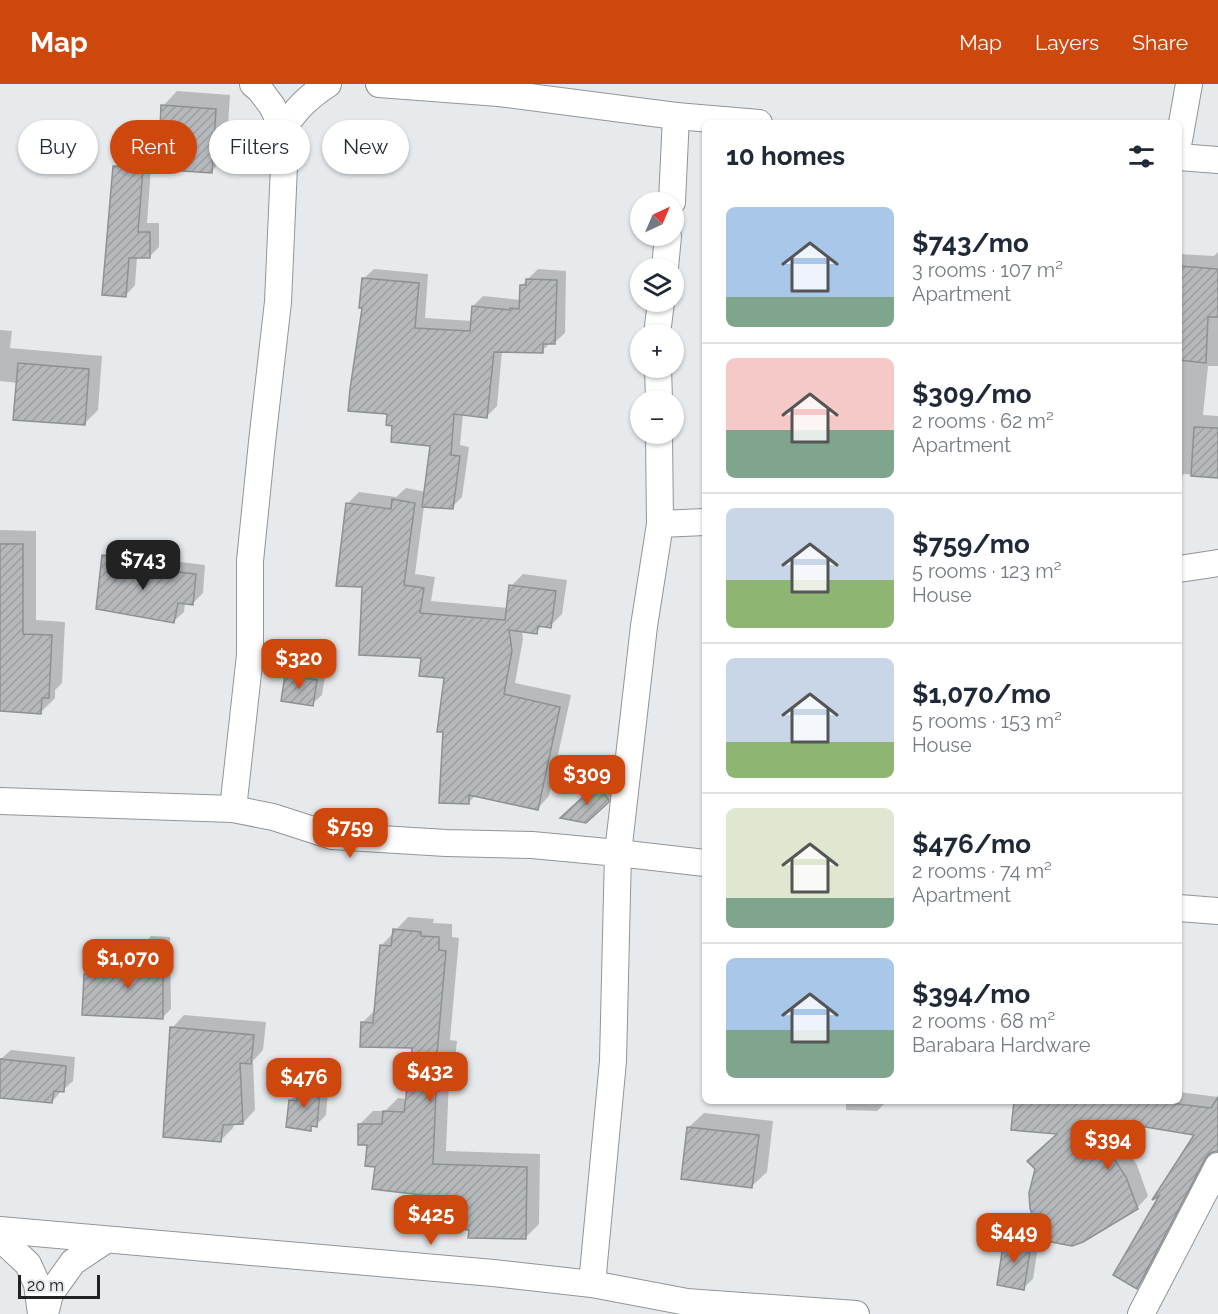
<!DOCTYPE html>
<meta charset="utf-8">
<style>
:root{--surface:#fff;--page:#f6f6f7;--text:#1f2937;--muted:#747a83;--line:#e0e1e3;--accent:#ce480e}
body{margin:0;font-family:Raleway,sans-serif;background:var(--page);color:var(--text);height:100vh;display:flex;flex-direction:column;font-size:22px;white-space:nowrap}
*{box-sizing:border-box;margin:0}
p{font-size:20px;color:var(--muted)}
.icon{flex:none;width:33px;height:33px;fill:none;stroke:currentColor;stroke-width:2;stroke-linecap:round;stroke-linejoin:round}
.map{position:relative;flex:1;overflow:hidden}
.drawer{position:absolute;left:702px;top:36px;width:480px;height:984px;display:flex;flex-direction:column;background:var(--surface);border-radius:9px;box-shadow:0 2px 4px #0004}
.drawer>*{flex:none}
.top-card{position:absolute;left:18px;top:36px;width:570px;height:54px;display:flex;gap:12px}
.needle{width:39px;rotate:44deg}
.buttons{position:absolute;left:630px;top:108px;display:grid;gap:12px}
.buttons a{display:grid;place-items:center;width:54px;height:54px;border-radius:50%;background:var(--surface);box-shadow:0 2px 4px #0004;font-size:30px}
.scale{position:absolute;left:18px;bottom:15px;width:82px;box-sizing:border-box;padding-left:6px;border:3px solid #202122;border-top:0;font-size:16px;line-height:21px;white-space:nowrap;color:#202122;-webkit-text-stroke:4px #e6eaed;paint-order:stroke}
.price{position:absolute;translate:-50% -51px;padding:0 14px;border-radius:12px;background:var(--accent);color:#fff;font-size:20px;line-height:39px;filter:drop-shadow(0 2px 3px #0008)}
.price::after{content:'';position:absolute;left:50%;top:36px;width:18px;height:14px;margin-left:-9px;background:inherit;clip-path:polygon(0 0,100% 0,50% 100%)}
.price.selected{background:#222;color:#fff}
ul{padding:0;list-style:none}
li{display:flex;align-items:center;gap:18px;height:150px;padding:0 24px}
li+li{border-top:2px solid var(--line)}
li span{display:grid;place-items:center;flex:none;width:168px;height:120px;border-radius:9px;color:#555}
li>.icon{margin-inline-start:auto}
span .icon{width:72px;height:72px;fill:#fffc;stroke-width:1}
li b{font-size:26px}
h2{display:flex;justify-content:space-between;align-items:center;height:72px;padding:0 24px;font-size:26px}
.tag{padding:0 21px;border-radius:27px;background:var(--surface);box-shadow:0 2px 4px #0004;font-size:21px;line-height:54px}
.tag.selected{background:var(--accent);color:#fff}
header{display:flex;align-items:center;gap:36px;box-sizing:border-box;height:84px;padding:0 30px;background:var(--accent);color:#fff}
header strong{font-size:28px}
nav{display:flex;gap:33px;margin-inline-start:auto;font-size:21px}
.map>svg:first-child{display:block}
.shadow{fill:#0003}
.building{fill:url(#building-hatch);stroke:#8d9193;stroke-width:1.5}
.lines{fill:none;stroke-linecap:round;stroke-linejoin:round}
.minor-casing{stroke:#919597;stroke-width:28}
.minor{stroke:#fff;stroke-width:26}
</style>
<header>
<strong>Map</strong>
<nav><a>Map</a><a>Layers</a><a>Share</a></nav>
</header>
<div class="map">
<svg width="1218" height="1230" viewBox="0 0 1218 1230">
<defs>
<pattern id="building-hatch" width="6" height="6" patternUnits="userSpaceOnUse" patternTransform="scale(1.5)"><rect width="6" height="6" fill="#b5b9bc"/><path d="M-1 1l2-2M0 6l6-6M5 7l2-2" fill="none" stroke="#9b9fa1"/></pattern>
</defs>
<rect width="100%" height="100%" fill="#e6eaed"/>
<!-- shadow -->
<g class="shadow">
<path d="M 177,7 L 230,11 L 226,72 L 212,87 L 151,83 L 147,139 L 159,139 L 159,163 L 150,172 L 137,172 L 135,201 L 126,211 L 114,83 L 124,73 L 154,76 L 155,45 L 162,38 L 163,22 Z"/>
<path d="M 1218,168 L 1218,282 L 1208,282 L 1203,331 L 1218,332 L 1218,392 L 1183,390 L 1179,408 L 1179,170 L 1214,172 Z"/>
<path d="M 374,185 L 428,190 L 425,234 L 472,237 L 473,222 L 483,212 L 521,216 L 521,202 L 538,185 L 566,187 L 565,249 L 554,259 L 550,259 L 542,267 L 502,267 L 497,322 L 487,332 L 463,330 L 460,361 L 469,363 L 462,413 L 452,423 L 424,422 L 415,490 L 435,493 L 431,517 L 508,524 L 511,502 L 523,490 L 567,496 L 562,530 L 550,542 L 543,541 L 536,548 L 522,547 L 523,555 L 515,599 L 571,611 L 549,712 L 538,724 L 476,711 L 468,719 L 446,593 L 422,573 L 364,501 L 347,420 L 359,408 L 396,413 L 406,404 L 426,408 L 432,361 L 394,341 L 389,329 L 363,223 L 363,195 Z"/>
<path d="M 0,246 L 12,247 L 10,264 L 102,272 L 98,326 L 84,340 L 18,299 L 0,297 Z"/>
<path d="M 0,446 L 36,447 L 36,536 L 65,538 L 62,599 L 55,606 L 55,614 L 41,628 L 0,626 Z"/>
<path d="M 113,462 L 132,465 L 131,472 L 205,481 L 203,509 L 193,519 L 185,518 L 184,528 L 174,537 L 104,472 Z"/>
<path d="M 296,582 L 326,586 L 322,611 L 312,620 L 286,591 Z"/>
<path d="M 705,607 L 705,627 L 703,627 Z"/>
<path d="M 601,698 L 613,711 L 608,717 L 563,733 Z"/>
<path d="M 408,833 L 434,835 L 433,839 L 452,840 L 452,853 L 459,854 L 450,956 L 457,957 L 453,992 L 449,996 L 446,1067 L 540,1070 L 539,1140 L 525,1154 L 470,1144 L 440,1112 L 377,1081 L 368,1059 L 359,1041 L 373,1027 L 385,1027 L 398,1014 L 407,1015 L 414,963 L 362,939 L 376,925 L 381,862 Z"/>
<path d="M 151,852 L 170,853 L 171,925 L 163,933 L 86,891 L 94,882 L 143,884 L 143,861 Z"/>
<path d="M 184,931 L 266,938 L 263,966 L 253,977 L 255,1026 L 243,1039 L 234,1039 L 233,1044 L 221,1056 L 172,944 Z"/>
<path d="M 11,966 L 75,973 L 73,997 L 63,1006 L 62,1006 L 52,1018 L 0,1013 L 0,974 L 2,974 Z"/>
<path d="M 309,993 L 329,995 L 326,1031 L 316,1041 L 314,1041 L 310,1045 L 290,1016 L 300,1007 L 300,1003 Z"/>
<path d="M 1179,1008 L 1218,1013 L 1218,1066 L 1213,1067 L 1148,1192 L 1137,1203 L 1196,1050 L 1135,1040 L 1127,1048 L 1115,1048 L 1137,1081 L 1148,1112 L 1137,1124 L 1060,1049 L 1015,1017 L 1179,1017 Z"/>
<path d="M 846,1017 L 887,1017 L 877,1027 L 846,1026 Z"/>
<path d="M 704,1029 L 773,1037 L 767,1088 L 752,1102 L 689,1043 Z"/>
<path d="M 1015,1146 L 1040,1150 L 1033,1195 L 1023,1204 L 1005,1156 Z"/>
</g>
<!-- building -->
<g class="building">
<path d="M 161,21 L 216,25 L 212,89 L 152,85 L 153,44 L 160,44 Z"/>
<path d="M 113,82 L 143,85 L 138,148 L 150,148 L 150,174 L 129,174 L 126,213 L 102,211 Z"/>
<path d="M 1179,182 L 1218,185 L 1218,233 L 1208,233 L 1206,279 L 1179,276 Z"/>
<path d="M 362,194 L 419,199 L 415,244 L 470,247 L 472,222 L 510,226 L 510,224 L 519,225 L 520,201 L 526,201 L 526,195 L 557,196 L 555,260 L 543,260 L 543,269 L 494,268 L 487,334 L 454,330 L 451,371 L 460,372 L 453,425 L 422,423 L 430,362 L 391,358 L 392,342 L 386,341 L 387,330 L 348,327 L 350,305 L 362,224 L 359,224 Z"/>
<path d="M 18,279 L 89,285 L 85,341 L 13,336 Z"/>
<path d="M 1194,343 L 1218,344 L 1218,394 L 1191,392 Z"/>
<path d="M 392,415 L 415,419 L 404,501 L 424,504 L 420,529 L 505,536 L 509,501 L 556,507 L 551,544 L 538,542 L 537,550 L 509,546 L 512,567 L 504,610 L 560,623 L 538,726 L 469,711 L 469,720 L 439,719 L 443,648 L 437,648 L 444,594 L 419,592 L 421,574 L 359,571 L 362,503 L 336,502 L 346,419 L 391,425 Z"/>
<path d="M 0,460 L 23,460 L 23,550 L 52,551 L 49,614 L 42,614 L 41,630 L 0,627 Z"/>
<path d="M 102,471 L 123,474 L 122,482 L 196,490 L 193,521 L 178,519 L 174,539 L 96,525 Z"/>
<path d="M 285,591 L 317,596 L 313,622 L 281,617 Z"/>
<path d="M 596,701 L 609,716 L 609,718 L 586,739 L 560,734 Z"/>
<path d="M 393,845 L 421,848 L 421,852 L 439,853 L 439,866 L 446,867 L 437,969 L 445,970 L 440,1007 L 436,1007 L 433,1080 L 527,1083 L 526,1155 L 468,1154 L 469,1146 L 435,1143 L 438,1113 L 372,1105 L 375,1083 L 365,1082 L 367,1061 L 358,1061 L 358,1040 L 382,1040 L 383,1027 L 404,1028 L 412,964 L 360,963 L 361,938 L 373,939 L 380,861 L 391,862 Z"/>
<path d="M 141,860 L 163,860 L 163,935 L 82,931 L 84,890 L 141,893 Z"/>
<path d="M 170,943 L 254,951 L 251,980 L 240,979 L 243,1040 L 223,1041 L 221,1058 L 163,1053 Z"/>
<path d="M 0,975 L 66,982 L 64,1008 L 54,1007 L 52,1019 L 0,1014 Z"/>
<path d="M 298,1002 L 320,1004 L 317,1043 L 311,1042 L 311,1047 L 286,1043 L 289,1016 L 297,1017 Z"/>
<path d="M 1218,1013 L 1218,1067 L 1210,1069 L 1205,1075 L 1137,1205 L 1113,1191 L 1159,1112 L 1152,1116 L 1194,1051 L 1127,1040 L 1127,1049 L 1097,1049 L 1126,1093 L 1138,1125 L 1083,1158 L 1072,1162 L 1041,1156 L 1030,1124 L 1029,1109 L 1035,1085 L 1027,1077 L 1057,1050 L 1011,1046 L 1014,1017 L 1153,1017 L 1211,1024 Z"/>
<path d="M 687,1043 L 759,1051 L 752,1104 L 681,1095 Z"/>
<path d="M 1004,1155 L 1031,1160 L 1024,1206 L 997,1201 Z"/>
</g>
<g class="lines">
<!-- minor casing -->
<g class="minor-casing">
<g id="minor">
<path d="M 379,0 L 499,9 L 676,32 L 759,39"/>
<path d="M 283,45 C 296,25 308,13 328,0"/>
<path d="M 1179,56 L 1189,0"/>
<path d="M 1179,73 L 1218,76"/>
<path d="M 672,118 L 676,32"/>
<path d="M 665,184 L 668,152"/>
<path d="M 657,250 L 661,218"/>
<path d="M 658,284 L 659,316"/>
<path d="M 660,440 L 705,438"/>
<path d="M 1179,485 L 1218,479"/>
<path d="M 0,717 L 233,725 L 273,733 L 332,752 L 446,759 L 532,761 L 618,769 L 705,779"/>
<path d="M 233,725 L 250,571 L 250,477 L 262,358 L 278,218 L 284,82 L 283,45 L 272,22 L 260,6 L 253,0"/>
<path d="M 1179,824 L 1218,827"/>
<path d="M 0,1146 L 493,1189 L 592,1200 L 687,1218 L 856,1230"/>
<path d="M 0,1154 L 28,1180 L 37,1200 L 41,1230"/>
<path d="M 592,1200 L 613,977 L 618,769 L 644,542 L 660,440 L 659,350"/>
<path d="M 45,1230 L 50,1210 L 73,1178 L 106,1156"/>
<path d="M 1141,1230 L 1218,1082"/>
</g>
</g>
<!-- minor -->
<use href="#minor" class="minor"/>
</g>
</svg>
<div class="buttons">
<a><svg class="needle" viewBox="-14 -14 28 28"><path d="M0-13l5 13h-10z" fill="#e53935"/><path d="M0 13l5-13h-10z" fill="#747a83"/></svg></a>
<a><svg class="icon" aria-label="layers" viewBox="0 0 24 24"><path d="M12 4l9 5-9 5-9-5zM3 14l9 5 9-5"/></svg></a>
<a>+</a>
<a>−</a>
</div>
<div class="scale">20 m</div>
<b class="price selected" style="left:143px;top:507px">$743</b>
<b class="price" style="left:299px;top:606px">$320</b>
<b class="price" style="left:587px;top:722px">$309</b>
<b class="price" style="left:350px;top:775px">$759</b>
<b class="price" style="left:128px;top:906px">$1,070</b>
<b class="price" style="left:430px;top:1019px">$432</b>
<b class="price" style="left:304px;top:1025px">$476</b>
<b class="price" style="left:1108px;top:1087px">$394</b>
<b class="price" style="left:431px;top:1162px">$425</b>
<b class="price" style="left:1014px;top:1180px">$449</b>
<div class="top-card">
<a class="tag">Buy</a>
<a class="tag selected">Rent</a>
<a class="tag">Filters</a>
<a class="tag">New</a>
</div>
<section class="drawer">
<h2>10 homes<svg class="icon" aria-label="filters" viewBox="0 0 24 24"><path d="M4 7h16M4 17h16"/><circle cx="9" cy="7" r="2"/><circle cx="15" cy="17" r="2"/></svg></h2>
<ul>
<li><span style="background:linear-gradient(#a9c7e8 75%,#7fa58c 0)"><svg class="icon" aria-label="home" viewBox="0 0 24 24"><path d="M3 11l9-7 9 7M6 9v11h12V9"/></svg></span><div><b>$743/mo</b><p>3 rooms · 107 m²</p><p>Apartment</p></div></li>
<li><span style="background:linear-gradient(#f6c9c9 60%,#7fa58c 0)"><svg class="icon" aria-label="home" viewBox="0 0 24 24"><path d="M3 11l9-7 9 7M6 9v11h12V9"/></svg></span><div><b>$309/mo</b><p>2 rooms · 62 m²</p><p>Apartment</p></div></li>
<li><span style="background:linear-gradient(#c9d6e8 60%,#8fb573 0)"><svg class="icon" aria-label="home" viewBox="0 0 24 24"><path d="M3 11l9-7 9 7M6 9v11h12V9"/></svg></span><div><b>$759/mo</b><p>5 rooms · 123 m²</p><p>House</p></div></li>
<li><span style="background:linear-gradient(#c9d6e8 70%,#8fb573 0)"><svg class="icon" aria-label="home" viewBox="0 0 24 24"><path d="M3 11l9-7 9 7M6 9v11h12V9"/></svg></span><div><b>$1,070/mo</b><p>5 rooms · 153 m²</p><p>House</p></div></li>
<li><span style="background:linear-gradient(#dfe7d0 75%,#7fa58c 0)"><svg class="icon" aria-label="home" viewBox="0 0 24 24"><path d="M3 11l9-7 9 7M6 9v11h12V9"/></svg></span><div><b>$476/mo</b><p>2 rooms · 74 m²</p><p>Apartment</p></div></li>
<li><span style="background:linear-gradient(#a9c7e8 60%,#7fa58c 0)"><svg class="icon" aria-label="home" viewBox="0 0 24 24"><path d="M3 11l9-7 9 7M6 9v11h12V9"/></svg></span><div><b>$394/mo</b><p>2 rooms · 68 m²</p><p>Barabara Hardware</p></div></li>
</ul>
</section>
</div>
